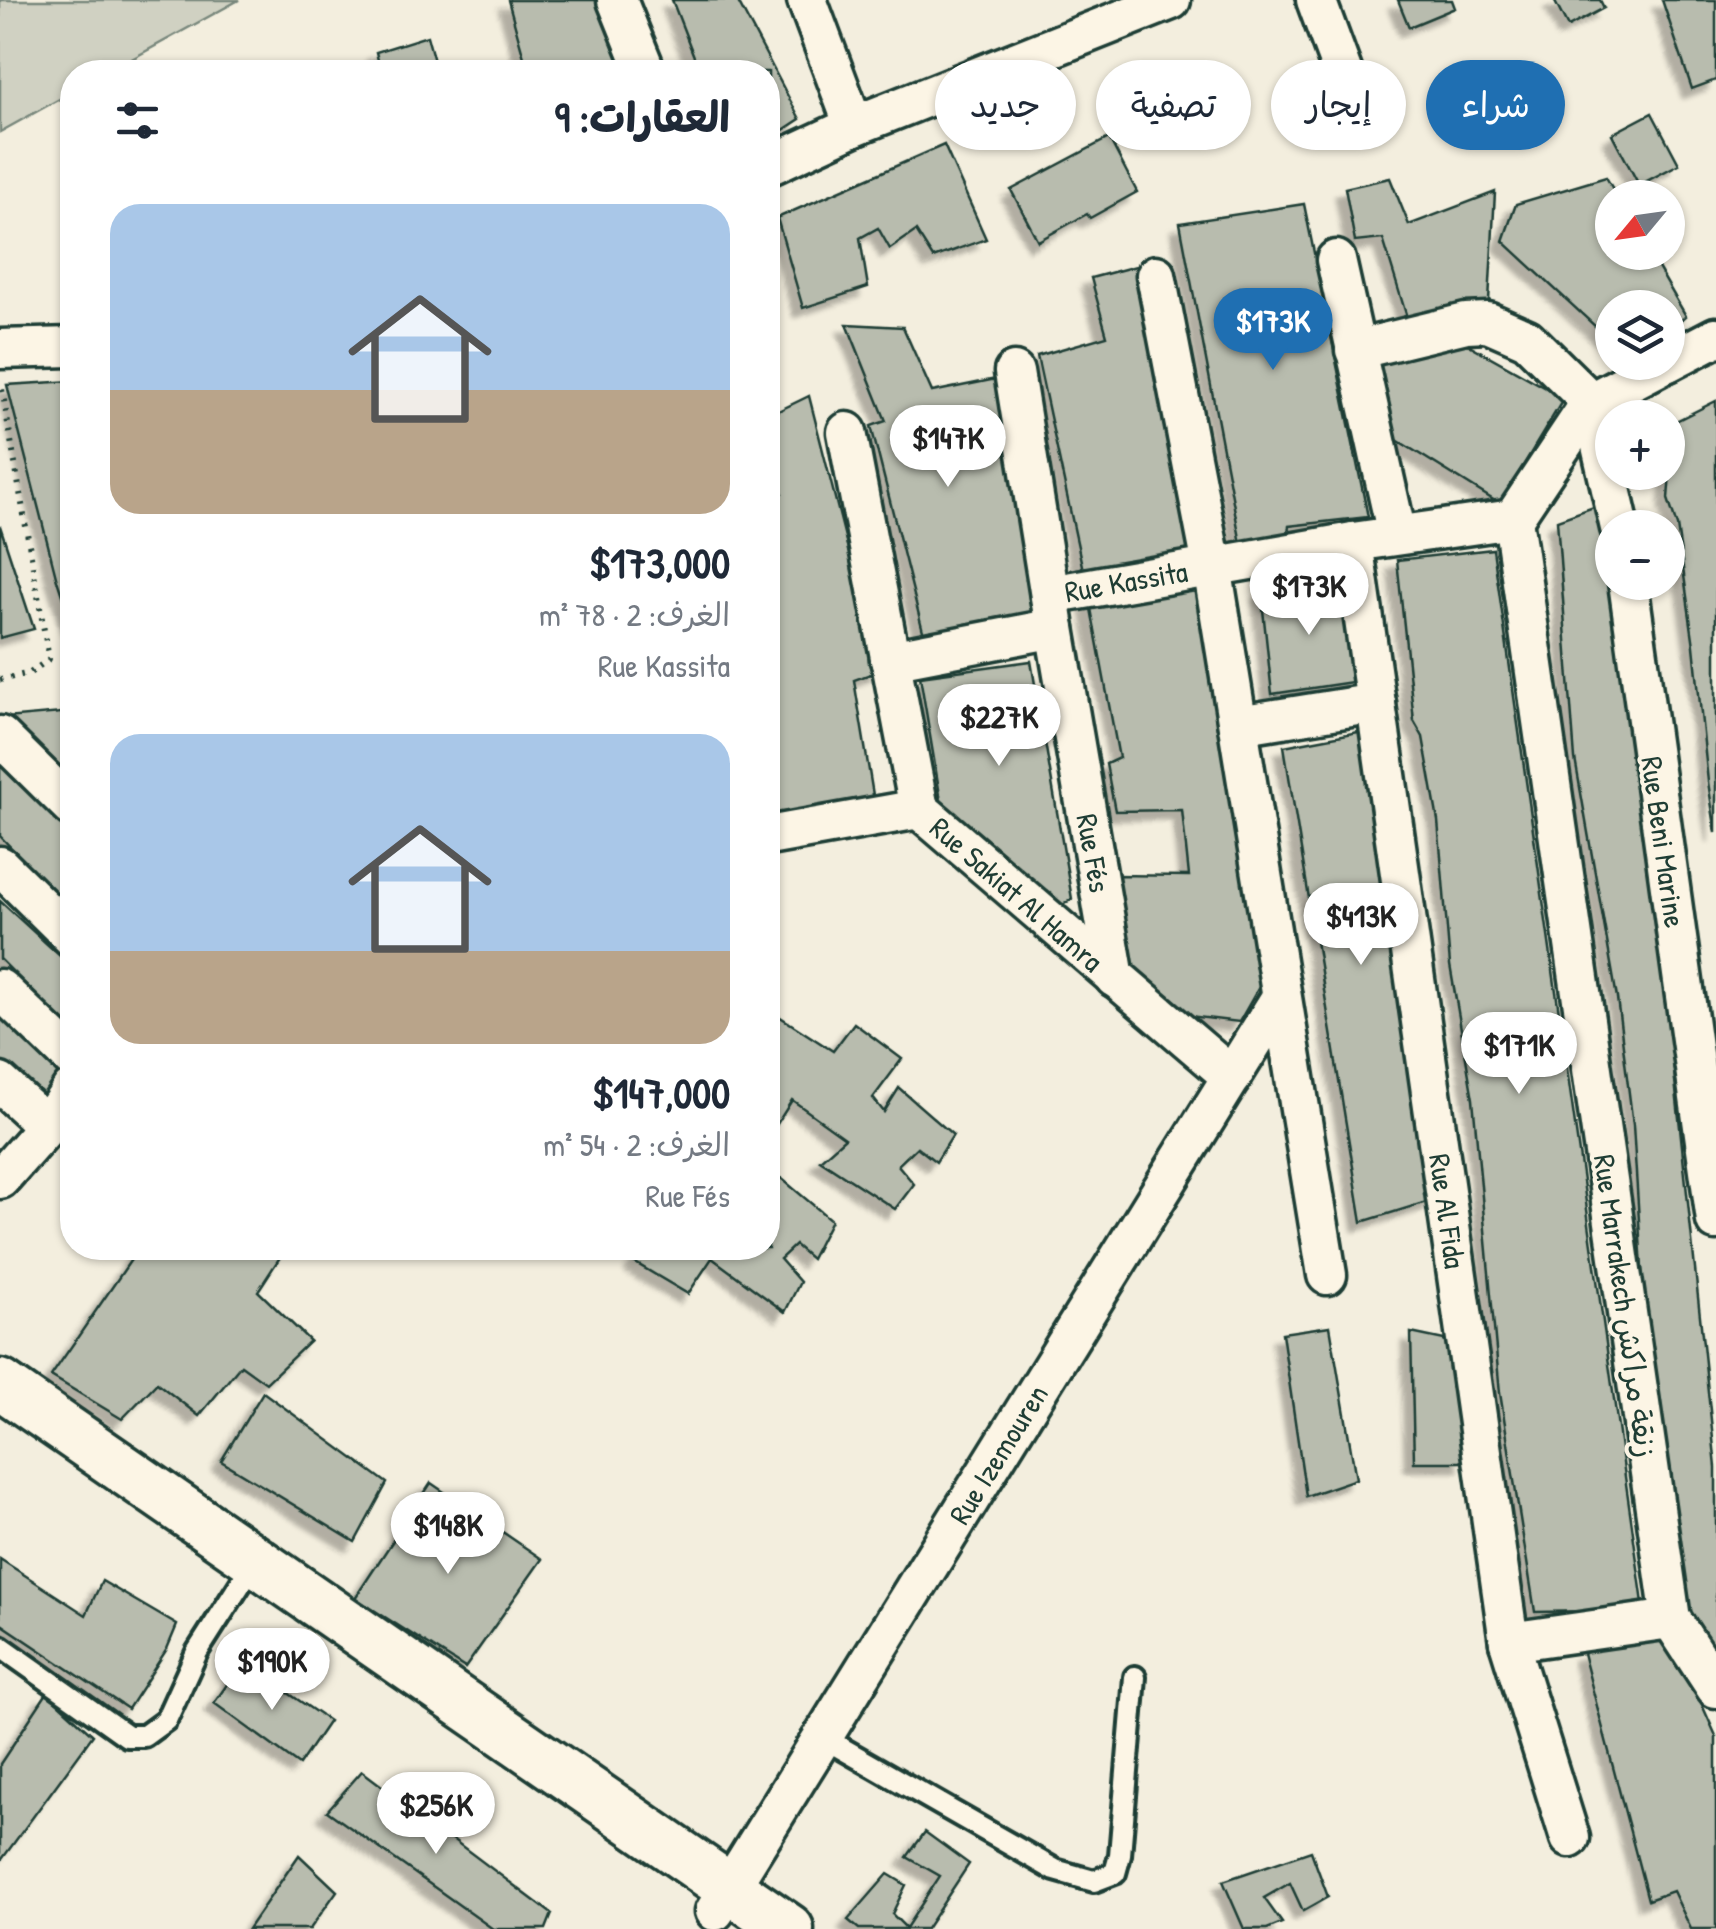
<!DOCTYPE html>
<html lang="ar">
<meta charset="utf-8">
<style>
:root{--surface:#fff;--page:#f6f6f7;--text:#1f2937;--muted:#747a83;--accent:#1f6fb2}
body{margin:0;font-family:"Patrick Hand","Playpen Sans Arabic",sans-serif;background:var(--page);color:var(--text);direction:rtl;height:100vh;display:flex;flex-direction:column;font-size:38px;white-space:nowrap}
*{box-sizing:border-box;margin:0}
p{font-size:32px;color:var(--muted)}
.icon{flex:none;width:55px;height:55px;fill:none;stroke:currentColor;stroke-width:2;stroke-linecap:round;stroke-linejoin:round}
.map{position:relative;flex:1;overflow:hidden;direction:ltr}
.panel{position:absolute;left:60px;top:60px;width:720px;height:1200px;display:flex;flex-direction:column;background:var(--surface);border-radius:40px;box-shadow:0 2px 8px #0004;direction:rtl}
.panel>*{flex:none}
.banner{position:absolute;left:810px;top:60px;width:755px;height:90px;direction:rtl;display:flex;gap:20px}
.needle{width:65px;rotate:241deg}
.buttons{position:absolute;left:1595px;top:180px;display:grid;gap:20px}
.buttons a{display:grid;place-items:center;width:90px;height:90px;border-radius:50%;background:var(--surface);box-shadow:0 2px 8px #0004;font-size:50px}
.price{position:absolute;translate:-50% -85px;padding:0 22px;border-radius:35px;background:#fff;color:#222;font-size:32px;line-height:65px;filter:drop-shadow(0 2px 5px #0008)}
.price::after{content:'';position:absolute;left:50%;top:60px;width:30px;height:22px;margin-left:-15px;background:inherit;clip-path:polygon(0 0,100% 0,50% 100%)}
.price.active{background:var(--accent);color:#fff}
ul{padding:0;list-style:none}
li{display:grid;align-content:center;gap:20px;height:530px;padding:0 50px}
li span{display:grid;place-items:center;height:310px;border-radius:30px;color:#555}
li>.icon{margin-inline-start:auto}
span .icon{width:180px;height:180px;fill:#fffc;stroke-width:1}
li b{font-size:42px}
h2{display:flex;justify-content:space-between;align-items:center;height:120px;padding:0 50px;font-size:42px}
.tag{padding:0 35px;border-radius:45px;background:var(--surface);box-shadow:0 2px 8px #0004;font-size:35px;line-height:90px}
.tag.active{background:var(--accent);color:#fff}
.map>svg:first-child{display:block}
.green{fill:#d0d1c2;stroke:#78877b;stroke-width:2.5}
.building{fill:#b8bcae;stroke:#1f3d34;stroke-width:2.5;filter:url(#shadow)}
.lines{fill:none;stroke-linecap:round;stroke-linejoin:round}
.service-casing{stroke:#1f3d34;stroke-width:28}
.minor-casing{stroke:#1f3d34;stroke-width:45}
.tertiary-casing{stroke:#1f3d34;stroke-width:55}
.path{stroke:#1f3d34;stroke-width:6;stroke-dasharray:2.5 8;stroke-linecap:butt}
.service{stroke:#fcf5e5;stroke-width:20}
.minor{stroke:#fcf5e5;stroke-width:38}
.tertiary{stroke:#fcf5e5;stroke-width:48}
.labels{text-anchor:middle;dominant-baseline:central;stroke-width:8;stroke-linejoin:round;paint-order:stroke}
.street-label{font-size:30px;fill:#1f3d34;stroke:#fcf5e5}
</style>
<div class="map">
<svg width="1716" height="1929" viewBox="0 0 1716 1929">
<defs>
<filter id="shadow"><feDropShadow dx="-9" dy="9" stdDeviation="2.5" flood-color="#0004"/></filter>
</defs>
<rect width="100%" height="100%" fill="#f3eede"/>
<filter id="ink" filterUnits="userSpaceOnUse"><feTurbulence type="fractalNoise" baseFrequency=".01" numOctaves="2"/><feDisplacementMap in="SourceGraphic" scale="20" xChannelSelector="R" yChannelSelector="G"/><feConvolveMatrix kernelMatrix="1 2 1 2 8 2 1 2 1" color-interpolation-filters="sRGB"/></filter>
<g filter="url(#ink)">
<!-- green -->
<path class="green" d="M 0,0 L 239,0 L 108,72 L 72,72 L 72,92 L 0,132 Z"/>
<!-- building -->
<g class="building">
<path d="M 508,0 L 605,0 L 636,72 L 528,72 Z"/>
<path d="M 672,0 L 737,0 L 800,119 L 768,140 L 768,72 L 700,72 Z"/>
<path d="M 1398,0 L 1452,0 L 1455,8 L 1409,27 Z"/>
<path d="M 1554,0 L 1600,0 L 1604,8 L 1568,27 Z"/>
<path d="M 1662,0 L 1716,0 L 1716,80 L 1692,89 Z"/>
<path d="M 427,36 L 437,72 L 381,72 L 376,52 Z"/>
<path d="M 1652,113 L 1679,164 L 1639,185 L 1612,134 Z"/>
<path d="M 1109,138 L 1137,192 L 1090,218 L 1087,214 L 1038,241 L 1011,190 Z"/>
<path d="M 944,145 L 986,239 L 933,258 L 916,231 L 890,249 L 878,228 L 860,238 L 868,287 L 803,308 L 777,218 Z"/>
<path d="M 1606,177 L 1618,198 L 1612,198 L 1612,252 L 1649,252 L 1686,316 L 1668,332 L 1668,308 L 1612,308 L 1612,342 L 1503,241 L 1516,204 Z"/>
<path d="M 1390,178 L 1409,225 L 1495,192 L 1489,301 L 1409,324 L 1383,239 L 1355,242 L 1345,188 Z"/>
<path d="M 1304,204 L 1368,517 L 1289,526 L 1287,540 L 1242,549 L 1180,223 Z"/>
<path d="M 1147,263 L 1202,552 L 1084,575 L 1037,356 L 1107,336 L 1091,278 Z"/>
<path d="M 847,324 L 903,327 L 932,392 L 996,379 L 1039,612 L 925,639 L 871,426 L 886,421 Z"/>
<path d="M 1455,337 L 1564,398 L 1500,504 L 1389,435 L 1379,352 Z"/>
<path d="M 72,381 L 72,626 L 57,580 L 7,385 Z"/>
<path d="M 809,396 L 879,671 L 854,680 L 875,807 L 768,816 L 768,491 L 782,492 L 768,454 L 768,416 Z"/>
<path d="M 1716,401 L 1716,833 L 1708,782 L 1694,646 L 1677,526 L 1668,499 L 1670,472 L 1668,463 L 1668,425 Z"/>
<path d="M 1605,503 L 1612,564 L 1612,582 L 1615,582 L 1672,1052 L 1716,1467 L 1716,1671 L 1683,1625 L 1645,1317 L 1633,1125 L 1617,998 L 1575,759 L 1557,520 Z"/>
<path d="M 0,526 L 34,629 L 0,638 Z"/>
<path d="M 1493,549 L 1644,1610 L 1535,1612 L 1500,1393 L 1473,1099 L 1450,965 L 1438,821 L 1423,737 L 1414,721 L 1397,560 Z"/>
<path d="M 1203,578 L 1268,971 L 1239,1022 L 1172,1014 L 1132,983 L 1114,875 L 1189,876 L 1182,810 L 1115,811 L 1106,764 L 1119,758 L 1089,598 Z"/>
<path d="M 1347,586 L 1359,681 L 1272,694 L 1261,591 Z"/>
<path d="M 1031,661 L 1072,899 L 1055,910 L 941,801 L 920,676 Z"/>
<path d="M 72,712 L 72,783 L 5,718 Z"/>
<path d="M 1369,730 L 1433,1200 L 1362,1222 L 1284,746 Z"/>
<path d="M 0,746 L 72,820 L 72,911 L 0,836 Z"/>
<path d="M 0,901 L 72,967 L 72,1031 L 0,959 Z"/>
<path d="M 768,1009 L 833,1051 L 854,1023 L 902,1059 L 873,1098 L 884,1112 L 899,1088 L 953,1135 L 936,1162 L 917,1147 L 898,1165 L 914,1184 L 895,1209 L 820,1160 L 845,1138 L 792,1100 L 770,1135 L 768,1132 Z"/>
<path d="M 0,1010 L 72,1075 L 39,1118 L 0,1081 Z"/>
<path d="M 781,1178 L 831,1220 L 811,1259 L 795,1245 L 780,1259 L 800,1282 L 785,1312 L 712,1258 L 688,1294 L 634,1262 L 644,1248 L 768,1248 L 768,1193 Z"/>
<path d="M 139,1248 L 286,1248 L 258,1291 L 310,1341 L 266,1383 L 241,1365 L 199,1416 L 157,1383 L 122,1419 L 51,1376 Z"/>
<path d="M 1330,1326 L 1356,1479 L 1306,1496 L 1282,1333 Z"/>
<path d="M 1411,1333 L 1449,1341 L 1466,1462 L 1414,1462 Z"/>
<path d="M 263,1392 L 387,1483 L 355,1542 L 221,1461 Z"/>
<path d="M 431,1483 L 542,1559 L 465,1668 L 355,1598 Z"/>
<path d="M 0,1559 L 86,1615 L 102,1581 L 177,1625 L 167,1649 L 128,1709 L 0,1623 Z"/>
<path d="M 1669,1631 L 1716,1736 L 1716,1929 L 1691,1929 L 1673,1891 L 1648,1900 L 1583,1653 Z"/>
<path d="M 243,1662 L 329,1721 L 299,1765 L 214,1703 Z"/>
<path d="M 47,1693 L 93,1735 L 0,1862 L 0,1764 Z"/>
<path d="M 362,1771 L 552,1914 L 546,1929 L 493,1929 L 327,1811 Z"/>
<path d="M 925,1832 L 969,1864 L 926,1929 L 859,1929 L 848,1920 L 888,1874 L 906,1885 L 892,1914 L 906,1928 L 940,1876 L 907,1857 Z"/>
<path d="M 1311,1851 L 1328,1897 L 1303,1911 L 1290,1883 L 1264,1898 L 1282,1923 L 1267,1929 L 1244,1929 L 1223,1881 Z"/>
<path d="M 299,1855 L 337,1891 L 310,1929 L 248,1929 Z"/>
</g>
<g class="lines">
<!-- service casing -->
<g class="service-casing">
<g id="service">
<path d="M 0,1646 L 127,1736 L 144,1736 L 166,1720 L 197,1652 L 255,1561"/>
<path d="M 822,1737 L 1055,1870 L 1094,1881 L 1115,1873 L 1120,1855 L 1135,1677"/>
</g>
</g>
<!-- minor casing -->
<g class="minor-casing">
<g id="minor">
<path d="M 617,0 L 646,72"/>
<path d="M 807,0 L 854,126"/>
<path d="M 1316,0 L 1347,84"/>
<path d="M 768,166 L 854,126 L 1171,0"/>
<path d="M 1336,260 L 1397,535"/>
<path d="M 1156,275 L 1212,566 L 1327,1275"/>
<path d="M 0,349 L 72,347"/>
<path d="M 1355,350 L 1466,323 L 1488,322 L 1527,339 L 1591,402 L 1620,528"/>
<path d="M 1668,362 L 1716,337"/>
<path d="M 1014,372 L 1055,628 L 1115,978"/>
<path d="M 847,432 L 919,809"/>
<path d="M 1513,519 L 1671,1619 L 1716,1688"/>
<path d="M 1353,542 L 1509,1642 L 1570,1838"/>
<path d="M 1628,582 L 1716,1221"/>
<path d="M 1050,595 L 1353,542 L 1513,519 L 1591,402 L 1667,362"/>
<path d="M 890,660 L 1055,628"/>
<path d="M 1238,725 L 1376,703"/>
<path d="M 0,736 L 72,807"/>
<path d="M 768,836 L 919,809 L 1232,1077"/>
<path d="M 0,866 L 72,937"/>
<path d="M 0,989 L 72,1058"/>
<path d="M 0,1083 L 47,1126"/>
<path d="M 0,1179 L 47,1126 L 72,1089"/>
<path d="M 1509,1642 L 1671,1619"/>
<path d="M 715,1911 L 1281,997"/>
</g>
</g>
<!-- tertiary casing -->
<g class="tertiary-casing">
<path id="tertiary" d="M 0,1384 L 789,1929"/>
</g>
<!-- path -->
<path class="path" d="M 0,680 L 30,673 L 49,659 L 1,383"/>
<!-- service -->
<use href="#service" class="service"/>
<!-- minor -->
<use href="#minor" class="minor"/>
<!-- tertiary -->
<use href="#tertiary" class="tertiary"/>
</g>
</g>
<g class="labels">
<!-- street labels -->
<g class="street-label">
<text transform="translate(1126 581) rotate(-10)">Rue Kassita</text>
<text transform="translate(1664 842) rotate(82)">Rue Beni Marine</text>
<text transform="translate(1094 853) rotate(80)">Rue Fés</text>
<text transform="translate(1017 894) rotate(41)">Rue Sakiat Al Hamra</text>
<text transform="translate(1448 1211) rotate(82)">Rue Al Fida</text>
<text transform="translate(1626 1306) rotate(82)">Rue Marrakech زنقة مراكش</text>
<text transform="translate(998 1454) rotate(-58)">Rue Izemouren</text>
</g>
</g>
</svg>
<div class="buttons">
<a><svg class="needle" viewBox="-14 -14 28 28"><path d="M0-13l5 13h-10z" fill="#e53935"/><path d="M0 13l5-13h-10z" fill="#747a83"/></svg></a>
<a><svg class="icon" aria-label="layers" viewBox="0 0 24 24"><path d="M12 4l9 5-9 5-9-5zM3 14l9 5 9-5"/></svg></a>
<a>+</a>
<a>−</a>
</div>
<b class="price active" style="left:1273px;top:373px">$173K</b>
<b class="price" style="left:948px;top:490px">$147K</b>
<b class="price" style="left:1309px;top:638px">$173K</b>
<b class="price" style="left:999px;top:769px">$227K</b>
<b class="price" style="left:1361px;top:968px">$413K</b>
<b class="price" style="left:1519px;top:1097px">$171K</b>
<b class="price" style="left:448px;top:1577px">$148K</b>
<b class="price" style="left:272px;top:1713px">$190K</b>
<b class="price" style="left:436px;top:1857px">$256K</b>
<div class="banner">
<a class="tag active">شراء</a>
<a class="tag">إيجار</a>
<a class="tag">تصفية</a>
<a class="tag">جديد</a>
</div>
<section class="panel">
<h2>العقارات: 9<svg class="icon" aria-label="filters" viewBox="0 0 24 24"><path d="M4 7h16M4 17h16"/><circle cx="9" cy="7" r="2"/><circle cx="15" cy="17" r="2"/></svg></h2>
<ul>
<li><span style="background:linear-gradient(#a9c7e8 60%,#b9a48a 0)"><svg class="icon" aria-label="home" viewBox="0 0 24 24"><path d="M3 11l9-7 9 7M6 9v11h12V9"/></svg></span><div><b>$173,000</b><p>الغرف: 2 · 78 m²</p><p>Rue Kassita</p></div></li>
<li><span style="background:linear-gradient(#a9c7e8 70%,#b9a48a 0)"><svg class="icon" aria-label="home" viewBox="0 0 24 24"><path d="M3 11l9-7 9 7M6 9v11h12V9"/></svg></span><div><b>$147,000</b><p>الغرف: 2 · 54 m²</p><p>Rue Fés</p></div></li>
</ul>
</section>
</div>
